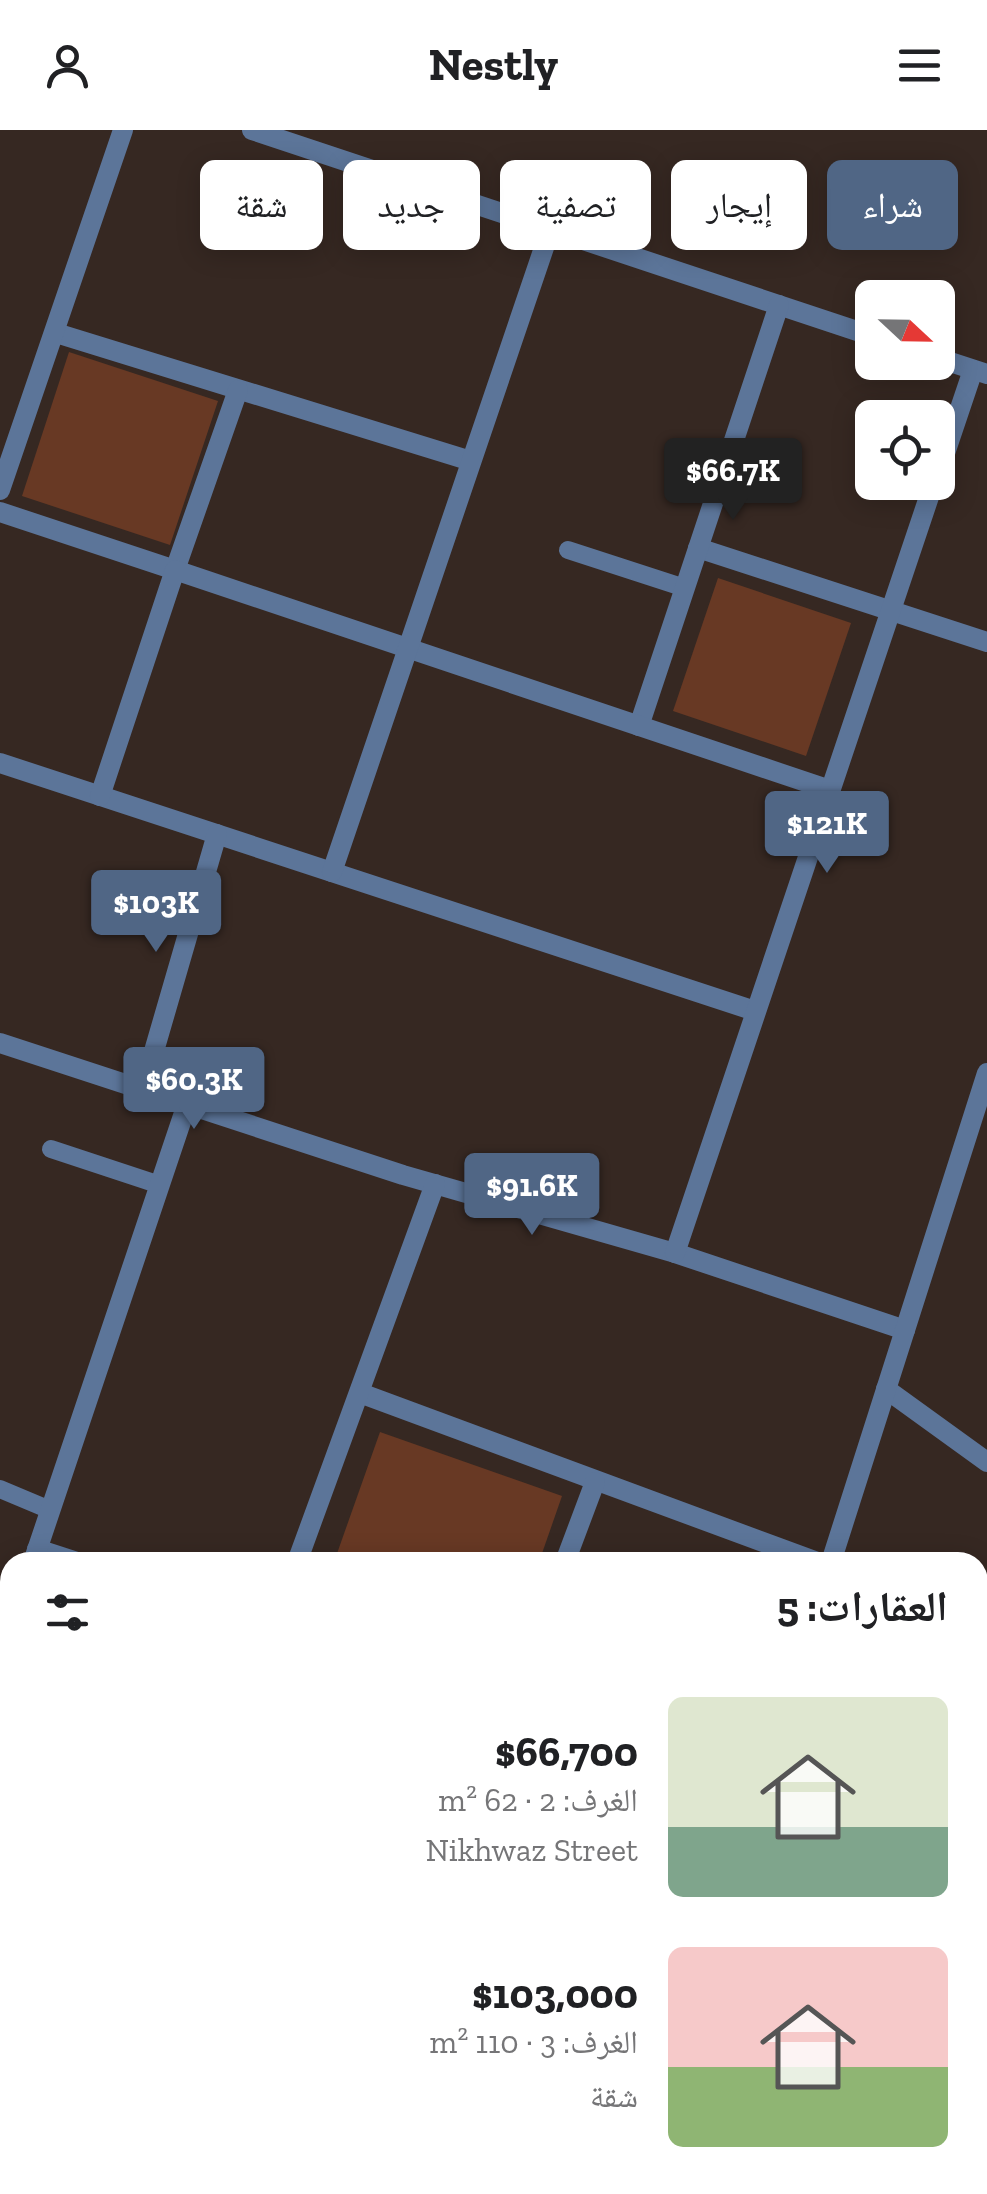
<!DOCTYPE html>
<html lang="ar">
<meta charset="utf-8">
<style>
:root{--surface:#fff;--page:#f6f6f6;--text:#202124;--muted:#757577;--accent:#506685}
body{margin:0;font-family:"Zilla Slab","Noto Naskh Arabic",serif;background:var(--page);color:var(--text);direction:rtl;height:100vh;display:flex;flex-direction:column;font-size:38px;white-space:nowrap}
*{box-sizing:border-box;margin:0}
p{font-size:32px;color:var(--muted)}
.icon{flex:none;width:55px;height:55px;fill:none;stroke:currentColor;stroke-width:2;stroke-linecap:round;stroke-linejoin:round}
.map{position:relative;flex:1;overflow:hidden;direction:ltr}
.panel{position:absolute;left:0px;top:1422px;width:988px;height:642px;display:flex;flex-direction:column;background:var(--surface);border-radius:30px 30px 0 0;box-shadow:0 5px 25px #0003;direction:rtl}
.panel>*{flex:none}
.banner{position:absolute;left:30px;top:30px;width:928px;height:90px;direction:rtl;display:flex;gap:20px}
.needle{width:65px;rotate:112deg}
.buttons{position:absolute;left:855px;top:150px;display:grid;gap:20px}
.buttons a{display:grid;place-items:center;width:100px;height:100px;border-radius:15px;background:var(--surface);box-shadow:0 5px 25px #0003;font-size:50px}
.price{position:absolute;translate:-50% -85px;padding:0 22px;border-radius:10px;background:var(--accent);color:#fff;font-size:32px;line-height:65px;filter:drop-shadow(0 2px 5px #0008)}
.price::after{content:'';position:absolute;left:50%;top:60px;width:30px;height:22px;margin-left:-15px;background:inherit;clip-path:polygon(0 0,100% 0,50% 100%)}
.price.on{background:#222;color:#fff}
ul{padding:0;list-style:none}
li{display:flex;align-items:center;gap:30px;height:250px;padding:0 40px}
li span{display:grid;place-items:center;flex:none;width:280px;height:200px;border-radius:15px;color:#555}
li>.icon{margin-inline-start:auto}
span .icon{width:120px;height:120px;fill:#fffc;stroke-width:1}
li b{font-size:42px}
h2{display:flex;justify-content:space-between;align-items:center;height:120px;padding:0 40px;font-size:42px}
.tag{padding:0 35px;border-radius:15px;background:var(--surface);box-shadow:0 5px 25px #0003;font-size:35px;line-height:90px}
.tag.on{background:var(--accent);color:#fff}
header{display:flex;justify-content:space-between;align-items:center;height:130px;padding:0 40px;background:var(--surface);font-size:45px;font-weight:700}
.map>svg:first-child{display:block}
.green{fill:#683924}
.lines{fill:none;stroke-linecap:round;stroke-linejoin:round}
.path{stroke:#776a65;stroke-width:6;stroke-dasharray:8 8;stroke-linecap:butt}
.service{stroke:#5c7599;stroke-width:18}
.minor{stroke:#5c7599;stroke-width:20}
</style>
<header><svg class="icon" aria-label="menu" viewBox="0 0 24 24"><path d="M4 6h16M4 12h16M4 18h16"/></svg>Nestly<svg class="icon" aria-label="person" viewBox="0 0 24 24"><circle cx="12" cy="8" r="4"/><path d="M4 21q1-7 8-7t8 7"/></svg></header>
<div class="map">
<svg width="987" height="2064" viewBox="0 0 987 2064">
<rect width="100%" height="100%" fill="#362822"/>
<!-- green -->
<g class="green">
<path d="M 69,222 L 218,271 L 170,415 L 22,366 Z"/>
<path d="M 718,448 L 851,493 L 806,626 L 673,581 Z"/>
<path d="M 380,1302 L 562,1366 L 539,1432 L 334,1432 Z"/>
<path d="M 119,2055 L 317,2055 L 313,2064 L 116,2064 Z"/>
</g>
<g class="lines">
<!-- path -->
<path class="path" d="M 220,2064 L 224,2055"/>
<!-- service -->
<g class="service">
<path d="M 568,420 L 685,458"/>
<path d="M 51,1019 L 160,1055"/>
<path d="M 0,1359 L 50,1380"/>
</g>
<!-- minor -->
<g class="minor">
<path d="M 252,0 L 872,206"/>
<path d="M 56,203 L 471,331"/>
<path d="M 938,228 L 987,244"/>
<path d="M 938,344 L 973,240"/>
<path d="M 0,360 L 123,0"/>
<path d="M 0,382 L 175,440 L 238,260"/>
<path d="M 698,418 L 987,512"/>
<path d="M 639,596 L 779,175"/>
<path d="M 0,633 L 755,881"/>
<path d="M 100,666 L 175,440 L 830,660"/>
<path d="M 332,742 L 550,100"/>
<path d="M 0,913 L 403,1045 L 675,1123 L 905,1200"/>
<path d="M 143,959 L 217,704"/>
<path d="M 675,1123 L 934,352"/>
<path d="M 886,1259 L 987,1332"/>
<path d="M 360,1263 L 817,1432"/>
<path d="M 37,1419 L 77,1432"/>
<path d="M 33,1432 L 187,974"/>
<path d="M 297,1432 L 435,1054"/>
<path d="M 565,1432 L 595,1352"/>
<path d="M 831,1432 L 987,943"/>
<path d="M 0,1536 L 10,1505"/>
<path d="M 0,1662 L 10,1666"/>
<path d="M 978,1675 L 987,1678"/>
<path d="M 978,1813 L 987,1781"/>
<path d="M 978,1934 L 987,1937"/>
<path d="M 406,2055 L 434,2064"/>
<path d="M 93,2064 L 96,2055"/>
<path d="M 347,2064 L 350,2055"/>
<path d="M 628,2064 L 631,2055"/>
<path d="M 896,2064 L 899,2055"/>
</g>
</g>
</svg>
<div class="buttons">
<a><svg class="needle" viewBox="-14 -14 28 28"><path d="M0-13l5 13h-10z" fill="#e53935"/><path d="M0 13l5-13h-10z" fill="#757577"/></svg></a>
<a><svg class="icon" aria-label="locate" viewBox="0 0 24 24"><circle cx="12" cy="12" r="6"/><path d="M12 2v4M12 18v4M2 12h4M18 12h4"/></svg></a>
</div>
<b class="price on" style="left:733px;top:393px">$66.7K</b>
<b class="price" style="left:827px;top:746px">$121K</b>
<b class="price" style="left:156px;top:825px">$103K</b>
<b class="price" style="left:194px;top:1002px">$60.3K</b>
<b class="price" style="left:532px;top:1108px">$91.6K</b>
<div class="banner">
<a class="tag on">شراء</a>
<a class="tag">إيجار</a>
<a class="tag">تصفية</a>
<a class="tag">جديد</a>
<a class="tag">شقة</a>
</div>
<section class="panel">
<h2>العقارات: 5<svg class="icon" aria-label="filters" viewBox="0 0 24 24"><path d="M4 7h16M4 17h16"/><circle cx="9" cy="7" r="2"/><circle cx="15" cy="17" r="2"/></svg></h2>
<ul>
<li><span style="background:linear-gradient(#dfe7d0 65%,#7fa58c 0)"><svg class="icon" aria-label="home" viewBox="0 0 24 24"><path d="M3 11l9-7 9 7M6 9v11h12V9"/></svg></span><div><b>$66,700</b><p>الغرف: 2 · 62 m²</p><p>Nikhwaz Street</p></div></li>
<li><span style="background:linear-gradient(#f6c9c9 60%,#8fb573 0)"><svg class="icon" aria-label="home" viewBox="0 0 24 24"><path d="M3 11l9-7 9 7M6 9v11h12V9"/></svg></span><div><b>$103,000</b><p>الغرف: 3 · 110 m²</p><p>شقة</p></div></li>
</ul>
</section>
</div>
